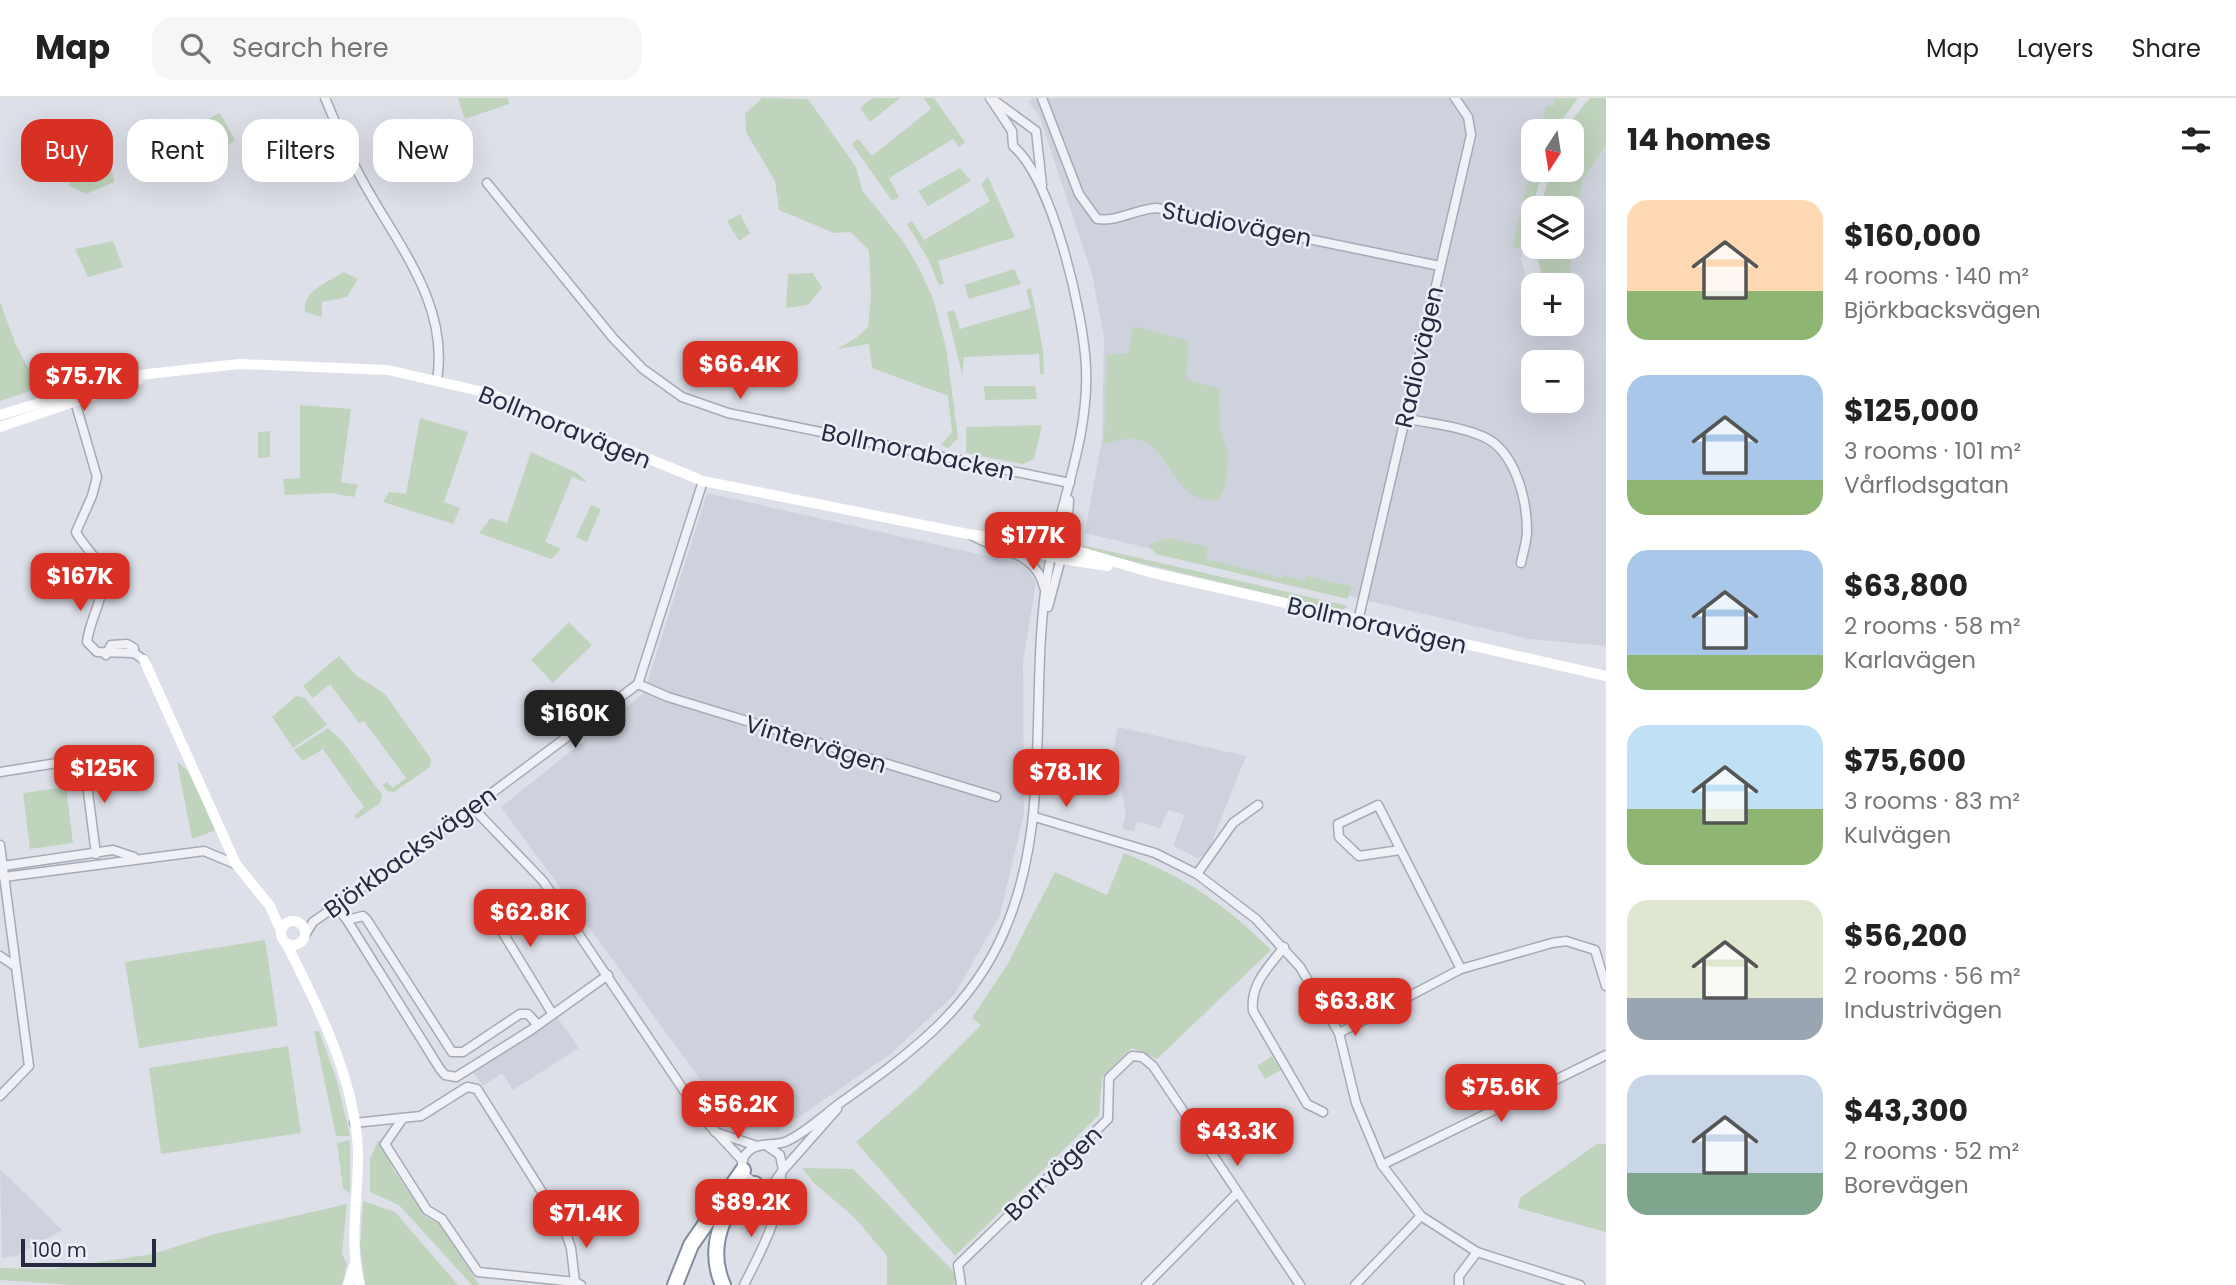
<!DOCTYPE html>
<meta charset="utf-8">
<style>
:root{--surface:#fff;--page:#f6f6f6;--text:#222;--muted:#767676;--line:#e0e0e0;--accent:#d93025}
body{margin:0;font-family:Poppins,sans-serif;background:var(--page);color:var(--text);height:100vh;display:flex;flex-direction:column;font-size:26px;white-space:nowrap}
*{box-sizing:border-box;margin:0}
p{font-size:23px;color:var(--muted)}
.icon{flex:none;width:38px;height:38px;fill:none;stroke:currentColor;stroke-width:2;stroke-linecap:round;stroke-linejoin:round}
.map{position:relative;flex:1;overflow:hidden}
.details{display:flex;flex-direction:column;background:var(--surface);width:630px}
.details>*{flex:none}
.banner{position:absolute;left:21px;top:21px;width:665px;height:63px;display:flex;gap:14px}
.needle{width:46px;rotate:192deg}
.fabs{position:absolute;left:1521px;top:21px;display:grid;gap:14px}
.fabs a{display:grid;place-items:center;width:63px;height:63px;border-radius:14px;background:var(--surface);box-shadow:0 7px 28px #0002;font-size:35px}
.scale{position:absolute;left:21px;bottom:18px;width:135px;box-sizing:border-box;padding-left:7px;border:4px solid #252b40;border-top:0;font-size:19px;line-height:24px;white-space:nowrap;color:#252b40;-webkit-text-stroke:5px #eceff6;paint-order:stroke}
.price{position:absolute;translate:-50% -60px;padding:0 16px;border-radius:14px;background:var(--accent);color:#fff;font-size:23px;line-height:46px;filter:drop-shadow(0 2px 4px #0008)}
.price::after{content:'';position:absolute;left:50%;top:42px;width:21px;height:16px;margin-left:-10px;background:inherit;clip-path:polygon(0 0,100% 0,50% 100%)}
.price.selected{background:#222;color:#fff}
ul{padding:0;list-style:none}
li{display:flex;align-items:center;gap:21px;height:175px;padding:0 21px}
li span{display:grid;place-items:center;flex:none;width:196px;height:140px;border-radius:21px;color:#555}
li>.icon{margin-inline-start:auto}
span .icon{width:84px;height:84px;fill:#fffc;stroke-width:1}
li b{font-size:30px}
h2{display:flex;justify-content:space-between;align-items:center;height:84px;padding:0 21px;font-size:30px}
.pill{padding:0 24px;border-radius:21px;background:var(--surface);box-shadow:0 7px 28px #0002;font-size:24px;line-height:63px}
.pill.selected{background:var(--accent);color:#fff}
header{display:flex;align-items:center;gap:42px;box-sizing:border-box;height:98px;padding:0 35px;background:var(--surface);border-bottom:2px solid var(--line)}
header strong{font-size:33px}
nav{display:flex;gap:38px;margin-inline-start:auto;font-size:24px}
.search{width:490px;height:63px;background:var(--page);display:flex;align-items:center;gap:18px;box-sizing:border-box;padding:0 24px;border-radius:21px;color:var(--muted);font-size:26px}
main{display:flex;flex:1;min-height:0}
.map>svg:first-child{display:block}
.built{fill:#ced2dd;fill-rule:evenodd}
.green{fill:#c0d3bd}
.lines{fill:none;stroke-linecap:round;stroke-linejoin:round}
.street-casing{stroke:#a6aab6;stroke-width:11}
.highway-casing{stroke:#838ba0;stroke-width:18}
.street{stroke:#f0f1f6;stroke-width:8}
.secondary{stroke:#fff;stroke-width:10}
.highway{stroke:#fff;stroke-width:14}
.labels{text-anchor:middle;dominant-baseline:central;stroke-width:5;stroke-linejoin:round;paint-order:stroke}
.street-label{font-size:24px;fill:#252b40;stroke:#eceff6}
</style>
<header>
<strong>Map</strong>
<div class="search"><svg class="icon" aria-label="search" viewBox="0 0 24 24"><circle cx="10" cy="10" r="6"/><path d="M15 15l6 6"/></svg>Search here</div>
<nav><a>Map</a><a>Layers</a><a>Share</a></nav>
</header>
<main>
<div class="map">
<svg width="1606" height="1187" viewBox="0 0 1606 1187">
<rect width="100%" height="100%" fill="#dde0e8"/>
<!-- built -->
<g class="built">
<path d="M 1033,0 L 1554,0 L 1547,33 L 1533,33 L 1533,72 L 1539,72 L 1521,161 L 1533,206 L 1533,226 L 1550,226 L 1555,231 L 1557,226 L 1572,226 L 1572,187 L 1569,187 L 1574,127 L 1582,84 L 1606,46 L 1606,548 L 1529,541 L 1085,435 L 1102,341 L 1104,239 L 1092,176 L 1040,20 L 1028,3 ZM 1533,264 L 1572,264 L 1572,303 L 1533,303 Z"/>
<path d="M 707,395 L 1022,466 L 1036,484 L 1023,564 L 1024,716 L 1000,817 L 954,897 L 889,957 L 777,1034 L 745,1031 L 727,1018 L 501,709 L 644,595 Z"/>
<path d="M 1118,629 L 1246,658 L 1207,756 L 1197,760 L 1173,748 L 1185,717 L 1168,712 L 1160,730 L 1137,723 L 1134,733 L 1122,731 L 1126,717 L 1114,648 Z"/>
<path d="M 557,919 L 579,950 L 513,992 L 502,975 L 483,988 L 472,973 Z"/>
<path d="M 0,1071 L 62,1132 L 16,1158 L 2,1160 Z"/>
</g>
<!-- green -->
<g class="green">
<path d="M 458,0 L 508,0 L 509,6 L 465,21 Z"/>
<path d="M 762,0 L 808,1 L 856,69 L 862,92 L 903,143 L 919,170 L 933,201 L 946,249 L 958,340 L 948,350 L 941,347 L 952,334 L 948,298 L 872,270 L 869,246 L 837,251 L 856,240 L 868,229 L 871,198 L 869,152 L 850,134 L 834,135 L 779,112 L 775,83 L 746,34 L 745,16 Z"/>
<path d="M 873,0 L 900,0 L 870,24 L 860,10 Z"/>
<path d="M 924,0 L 934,0 L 965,44 L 959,49 L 953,41 L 889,80 L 899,99 L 892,103 L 852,46 L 858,41 L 872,58 L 931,11 Z"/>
<path d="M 1554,0 L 1578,0 L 1554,33 L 1540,33 L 1546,8 L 1553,8 Z"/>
<path d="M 1590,0 L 1606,0 L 1606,46 L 1582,84 L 1574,127 L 1569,187 L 1544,187 L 1535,149 L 1572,149 L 1572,110 L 1540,110 L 1551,72 L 1572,72 L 1572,33 L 1563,33 Z"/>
<path d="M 220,15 L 235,42 L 211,61 L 191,29 Z"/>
<path d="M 80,42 L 94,74 L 111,67 L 114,84 L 86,96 L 68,87 L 71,82 L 74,84 L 59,51 Z"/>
<path d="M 1533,63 L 1533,72 L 1543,72 L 1520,151 L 1512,148 Z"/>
<path d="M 960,70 L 971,83 L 928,108 L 918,93 Z"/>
<path d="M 988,79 L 1015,139 L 938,163 L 944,186 L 939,187 L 928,161 L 907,126 L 912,123 L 924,142 L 990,103 L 981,86 Z"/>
<path d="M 740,116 L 750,135 L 739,143 L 727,123 Z"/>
<path d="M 113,143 L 123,169 L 88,179 L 75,151 Z"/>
<path d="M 1014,171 L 1021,186 L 969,201 L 964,187 Z"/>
<path d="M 344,174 L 358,181 L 347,199 L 322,204 L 322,219 L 305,214 C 302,193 328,184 344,174 Z"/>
<path d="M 813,175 L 822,190 L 808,207 L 786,210 L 788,176 Z"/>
<path d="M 1031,190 L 1043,252 L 1044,276 L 1040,276 L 1039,256 L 964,259 L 962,276 L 947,214 L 954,212 L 960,231 L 1031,210 L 1026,192 Z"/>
<path d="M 0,204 L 16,247 L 39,290 L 0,303 Z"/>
<path d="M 1133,228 L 1189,243 L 1186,281 L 1219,291 L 1220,331 L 1228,355 L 1226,386 L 1219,403 C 1212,402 1203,402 1197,399 C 1159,379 1167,324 1104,346 L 1107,257 L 1128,255 Z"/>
<path d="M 984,288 L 1035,288 L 1037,301 L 985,302 Z"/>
<path d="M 300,307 L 351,311 L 341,384 L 358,387 L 354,399 L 331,395 L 285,397 L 283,381 L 300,380 Z"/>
<path d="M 420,320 L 468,334 L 444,404 L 460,410 L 453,426 L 383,404 L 389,394 L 406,396 Z"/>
<path d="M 1042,327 L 1034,361 L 1023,366 L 966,355 L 966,329 Z"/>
<path d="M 270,333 L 270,359 L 258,360 L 258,334 Z"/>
<path d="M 531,354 L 577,375 L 588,385 L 572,379 L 545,444 L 561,451 L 551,461 L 479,435 L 491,420 L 507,425 Z"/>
<path d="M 591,407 L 601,411 L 587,444 L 576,439 Z"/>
<path d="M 1167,440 L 1208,449 L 1206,461 L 1281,480 L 1282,477 L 1305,483 L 1306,478 L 1351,488 L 1348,501 L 1156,456 L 1148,447 Z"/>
<path d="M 1082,447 L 1348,508 L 1344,511 L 1331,511 L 1081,451 Z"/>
<path d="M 569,524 L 592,547 L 553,585 L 531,562 Z"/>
<path d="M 339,558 L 357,578 L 385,596 L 431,661 L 430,669 L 394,694 L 387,693 L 383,687 L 387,684 L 393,690 L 406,680 L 364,623 L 359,625 L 330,586 L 313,600 L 303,588 Z"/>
<path d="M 296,598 L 305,600 L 327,627 L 293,650 L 272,619 Z"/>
<path d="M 328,630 L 343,644 L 382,697 L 380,705 L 357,721 L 354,718 L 364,709 L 323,651 L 303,663 L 294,652 Z"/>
<path d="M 177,664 L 188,673 L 216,732 L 192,741 Z"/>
<path d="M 66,689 L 73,745 L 30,751 L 23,695 Z"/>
<path d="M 1124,755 C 1189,782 1221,803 1271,852 L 1157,961 L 1132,950 L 1102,979 L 1099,1017 L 955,1158 L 856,1044 L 916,992 L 981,927 L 972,920 L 1007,867 L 1055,774 L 1107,797 Z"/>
<path d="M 265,842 L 278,928 L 139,950 L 125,864 Z"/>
<path d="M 314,933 L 319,933 L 337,983 L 350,1038 L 336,1038 Z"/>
<path d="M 288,948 L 301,1035 L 161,1056 L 149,970 Z"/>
<path d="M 1272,958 L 1281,972 L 1265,981 L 1257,968 Z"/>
<path d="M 349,1042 L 350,1043 L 350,1095 L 343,1090 L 337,1045 Z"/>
<path d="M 378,1043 L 383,1043 L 393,1071 L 426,1119 L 440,1126 L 479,1187 L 472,1187 L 399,1107 L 370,1094 L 370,1061 Z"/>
<path d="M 1597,1046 L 1606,1046 L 1606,1134 L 1518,1110 L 1520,1100 Z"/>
<path d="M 802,1070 L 853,1071 L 955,1175 L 954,1187 L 887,1187 L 887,1158 L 855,1120 L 813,1084 Z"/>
<path d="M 363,1103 L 395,1114 L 458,1187 L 365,1187 L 360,1147 Z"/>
<path d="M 347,1106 L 342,1155 L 347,1166 L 342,1187 L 71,1187 L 0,1182 L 0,1170 L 52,1171 L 153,1156 L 215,1136 Z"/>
</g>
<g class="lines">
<!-- street casing -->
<g class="street-casing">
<g id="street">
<path d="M 325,0 C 336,25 345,51 358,74 C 392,141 450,202 437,282"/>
<path d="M 1042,0 L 1079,96 L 1097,121 C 1118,124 1136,111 1157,110 L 1440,168"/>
<path d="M 995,3 L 1036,33 L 1042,87"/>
<path d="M 487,85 L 613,240 L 643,271 L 682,299 L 728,315 L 1070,385"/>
<path d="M 74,300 L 97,379 L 92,398 L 76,434 C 82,446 93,455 99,467 C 110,495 90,517 87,544 L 97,554 L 134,555 L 144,562"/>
<path d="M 1405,320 C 1431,326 1460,328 1484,339 C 1515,353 1527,401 1527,433 C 1527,443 1523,455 1521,465"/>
<path d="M 971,437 C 998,453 1036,453 1044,489"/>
<path d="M 1048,509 L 1067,438 L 1069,402"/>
<path d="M 1358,523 L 1471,37 L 1468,19 L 1455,0"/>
<path d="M 106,557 L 111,547 L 127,546 L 134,550 L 134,555"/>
<path d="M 638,586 L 668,599 L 996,699"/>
<path d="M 84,663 L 96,756"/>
<path d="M 0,674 L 76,662"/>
<path d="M 473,710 L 543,783 L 701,1018 L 743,1063"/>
<path d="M 1035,719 L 1155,755 L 1197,776 L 1256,821 L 1300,869 L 1339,935 L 1356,1005 L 1382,1067 L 1421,1118 L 1477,1154 L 1580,1187"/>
<path d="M 0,747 L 29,968 L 0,998"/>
<path d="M 1400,752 L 1359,758 L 1339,739 L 1338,726 L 1378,707 L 1461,871"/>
<path d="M 3,768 L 113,752 L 134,759"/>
<path d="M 1197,776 L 1233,725 L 1258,707"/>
<path d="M 4,779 L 204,753 L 235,766"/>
<path d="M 335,808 L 347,822 L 440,971 L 445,977 L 456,979 L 531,932 L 608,877"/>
<path d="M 485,821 L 495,822 L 552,915"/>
<path d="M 347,822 L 363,818 L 367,822 L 452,954 L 463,954 L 520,916 L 528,916 L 537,926"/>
<path d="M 305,837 L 313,824 L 402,762 L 638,586 L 703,383"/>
<path d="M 1284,849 C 1268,870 1250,886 1253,913 L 1307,1006 L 1323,1014"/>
<path d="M 0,858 L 15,868"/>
<path d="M 1339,935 L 1461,871 L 1552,845 L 1566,843 L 1595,852 L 1606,888"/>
<path d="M 403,1020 L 385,1046 L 427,1112 L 442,1121 L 478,1174 L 575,1184 L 581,1187"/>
<path d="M 354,1025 L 421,1018 L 467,989 L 477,991 L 564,1129 L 571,1150 L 575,1184"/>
<path d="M 715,1034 L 757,1048"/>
<path d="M 767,1048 L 780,1057 L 783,1072 L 774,1085 C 753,1093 729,1069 750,1052 C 759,1044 774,1048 785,1044 C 804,1036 823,1018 840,1005 C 907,958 969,913 1003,836 C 1055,720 1027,591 1049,468 C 1061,402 1089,339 1086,270 C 1084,217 1053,82 1013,48 L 1012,33 L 990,0"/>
<path d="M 1382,1067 L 1606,957"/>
<path d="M 783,1072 L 837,1011"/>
<path d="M 744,1187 C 761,1153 782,1116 781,1077"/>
<path d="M 961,1187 L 958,1167 L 1108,1021 L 1109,980 L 1132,958 L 1142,959 L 1153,968 L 1300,1187"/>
<path d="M 1146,1187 L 1236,1096"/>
<path d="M 1355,1187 L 1421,1118"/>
<path d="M 1459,1187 L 1459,1178 L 1477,1154"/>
</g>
</g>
<!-- highway casing -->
<g class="highway-casing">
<g id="highway">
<path d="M 675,1187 L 691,1147 L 743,1072"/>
<path d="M 723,1187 C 707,1151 721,1107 755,1086"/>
</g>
</g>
<!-- street -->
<use href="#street" class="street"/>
<!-- secondary -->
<g class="secondary">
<path d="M 0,317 L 124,279 L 157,275 L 239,266 L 388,272 L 488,295 L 703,383 L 968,436 L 1064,449 L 1149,474 L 1606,578"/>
<path d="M 0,329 L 138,282"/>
<path d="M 997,444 L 1061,461 L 1108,468"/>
<path d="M 144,562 L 236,766 L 270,808 L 281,833"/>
<circle cx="293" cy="835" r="12"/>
<path d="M 286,845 C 318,908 355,981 358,1053 C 359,1097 348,1144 360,1187"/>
<path d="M 348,1187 L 354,1168"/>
</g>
<!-- highway -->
<use href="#highway" class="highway"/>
</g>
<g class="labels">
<!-- street labels -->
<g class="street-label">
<text transform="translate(1237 126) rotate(11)">Studiovägen</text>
<text transform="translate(1419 259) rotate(-77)">Radiovägen</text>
<text transform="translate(565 329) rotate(22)">Bollmoravägen</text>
<text transform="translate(918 354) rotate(12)">Bollmorabacken</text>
<text transform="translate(1377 527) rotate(13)">Bollmoravägen</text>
<text transform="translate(816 646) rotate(17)">Vintervägen</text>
<text transform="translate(410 754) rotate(-36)">Björkbacksvägen</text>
<text transform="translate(1053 1075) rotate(-44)">Borrvägen</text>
</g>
</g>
</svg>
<div class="fabs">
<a><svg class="needle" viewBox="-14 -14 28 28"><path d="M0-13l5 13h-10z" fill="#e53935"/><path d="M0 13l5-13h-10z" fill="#767676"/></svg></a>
<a><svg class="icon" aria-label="layers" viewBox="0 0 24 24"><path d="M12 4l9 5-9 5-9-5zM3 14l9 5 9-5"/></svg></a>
<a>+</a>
<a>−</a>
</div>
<div class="scale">100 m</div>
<b class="price" style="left:740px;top:303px">$66.4K</b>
<b class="price" style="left:84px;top:315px">$75.7K</b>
<b class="price" style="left:1033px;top:474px">$177K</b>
<b class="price" style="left:80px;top:515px">$167K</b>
<b class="price selected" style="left:575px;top:652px">$160K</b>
<b class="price" style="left:104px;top:707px">$125K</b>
<b class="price" style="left:1066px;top:711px">$78.1K</b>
<b class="price" style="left:530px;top:851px">$62.8K</b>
<b class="price" style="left:1355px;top:940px">$63.8K</b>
<b class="price" style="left:1501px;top:1026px">$75.6K</b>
<b class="price" style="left:738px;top:1043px">$56.2K</b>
<b class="price" style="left:1237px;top:1070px">$43.3K</b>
<b class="price" style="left:751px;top:1141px">$89.2K</b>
<b class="price" style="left:586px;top:1152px">$71.4K</b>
<div class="banner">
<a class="pill selected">Buy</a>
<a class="pill">Rent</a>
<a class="pill">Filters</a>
<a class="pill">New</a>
</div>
</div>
<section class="details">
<h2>14 homes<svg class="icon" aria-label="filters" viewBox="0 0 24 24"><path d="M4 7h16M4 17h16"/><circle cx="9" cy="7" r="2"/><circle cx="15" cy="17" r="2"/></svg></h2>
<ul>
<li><span style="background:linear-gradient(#ffd9b3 65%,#8fb573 0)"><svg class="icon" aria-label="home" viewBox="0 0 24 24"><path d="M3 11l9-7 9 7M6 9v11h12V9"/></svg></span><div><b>$160,000</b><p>4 rooms · 140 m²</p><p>Björkbacksvägen</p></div></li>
<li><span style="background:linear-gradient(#a9c7e8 75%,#8fb573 0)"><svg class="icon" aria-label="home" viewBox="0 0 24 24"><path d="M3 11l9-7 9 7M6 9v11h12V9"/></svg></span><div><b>$125,000</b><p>3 rooms · 101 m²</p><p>Vårflodsgatan</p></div></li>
<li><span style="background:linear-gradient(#a9c7e8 75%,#8fb573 0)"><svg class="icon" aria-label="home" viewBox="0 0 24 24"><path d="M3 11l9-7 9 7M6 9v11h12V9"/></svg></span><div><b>$63,800</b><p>2 rooms · 58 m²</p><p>Karlavägen</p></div></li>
<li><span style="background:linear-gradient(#bfe0f5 60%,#8fb573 0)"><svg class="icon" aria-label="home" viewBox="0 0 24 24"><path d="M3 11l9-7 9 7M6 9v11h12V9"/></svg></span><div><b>$75,600</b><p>3 rooms · 83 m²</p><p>Kulvägen</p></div></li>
<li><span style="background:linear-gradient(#dfe7d0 70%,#9aa5b1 0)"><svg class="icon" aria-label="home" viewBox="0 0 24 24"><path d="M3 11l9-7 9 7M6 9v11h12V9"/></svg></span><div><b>$56,200</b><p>2 rooms · 56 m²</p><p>Industrivägen</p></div></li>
<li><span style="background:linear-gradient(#c9d6e8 70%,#7fa58c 0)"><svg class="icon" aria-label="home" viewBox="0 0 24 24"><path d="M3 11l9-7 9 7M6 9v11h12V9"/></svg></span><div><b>$43,300</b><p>2 rooms · 52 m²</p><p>Borevägen</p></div></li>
</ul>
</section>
</main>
